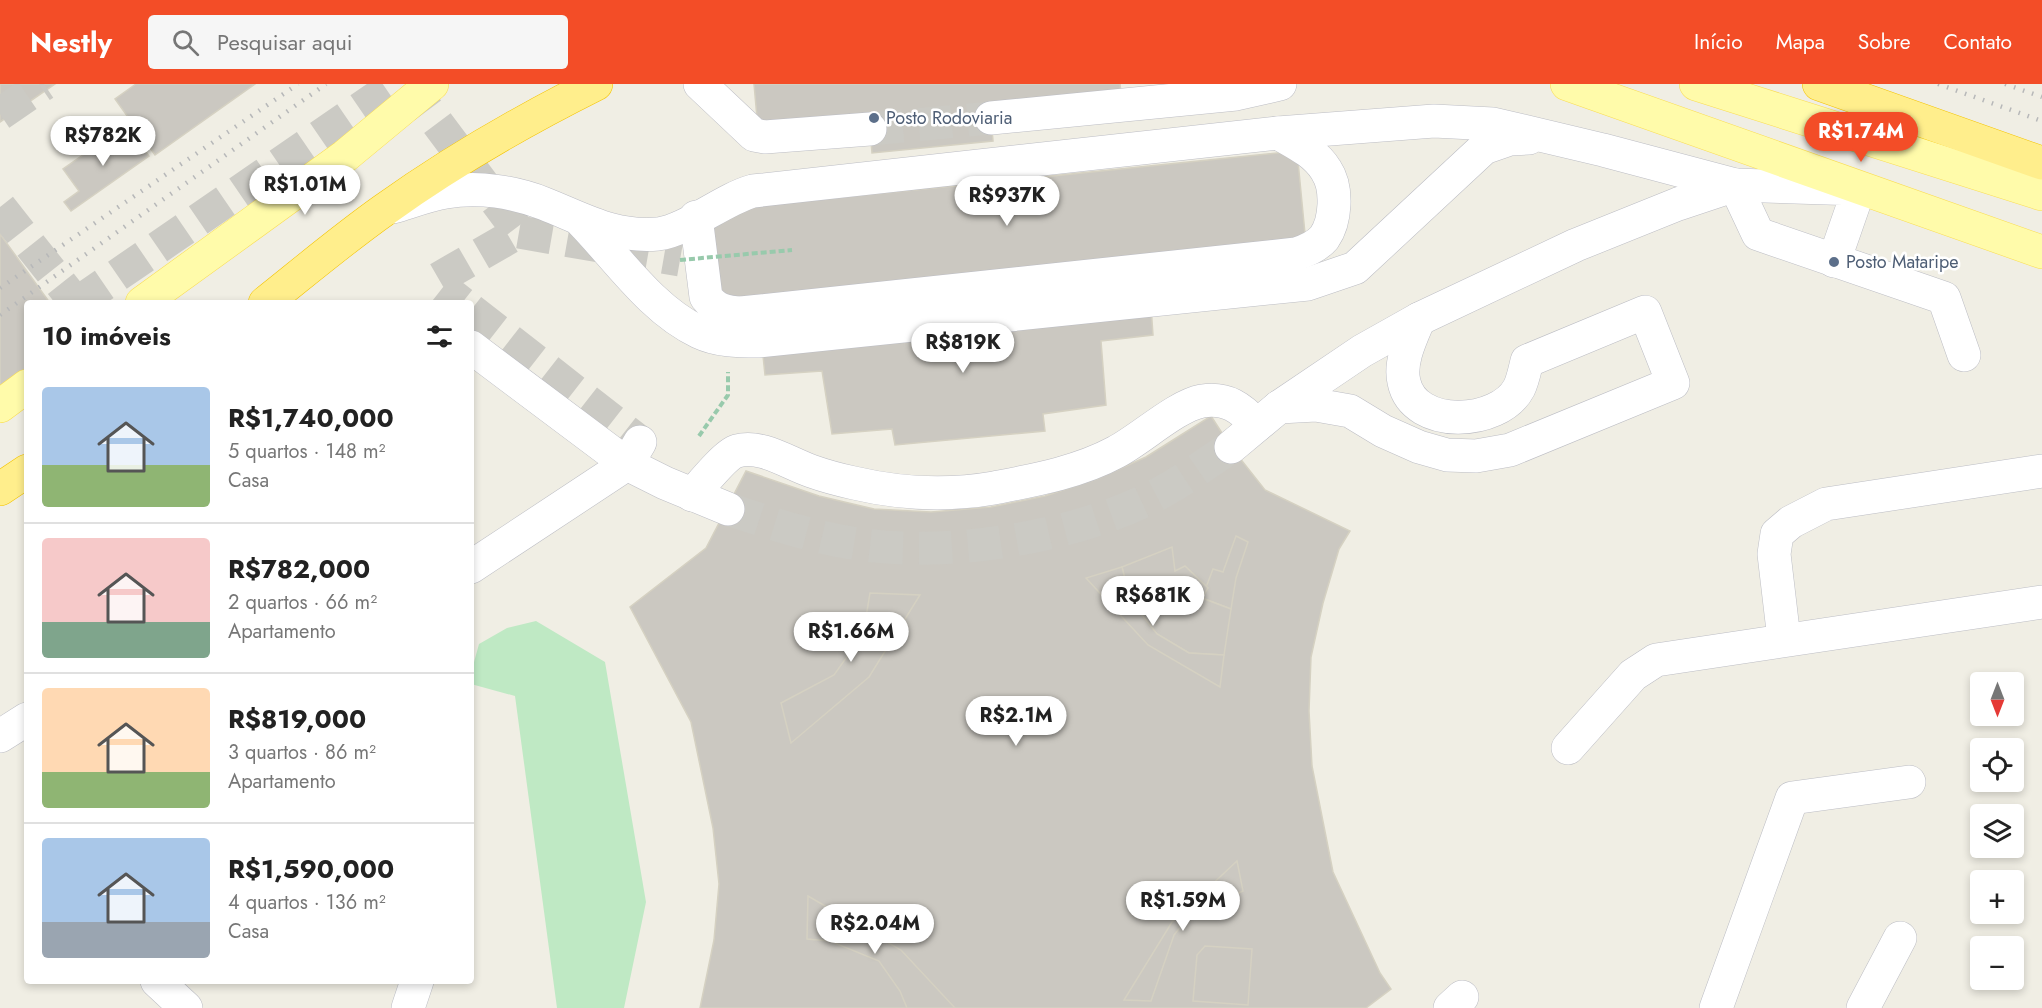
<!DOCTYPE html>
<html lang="pt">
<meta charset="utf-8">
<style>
:root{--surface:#fff;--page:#f6f6f6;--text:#222;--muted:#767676;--line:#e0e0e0;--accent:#f34d27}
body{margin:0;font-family:Jost,sans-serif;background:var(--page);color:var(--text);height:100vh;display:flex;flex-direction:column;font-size:22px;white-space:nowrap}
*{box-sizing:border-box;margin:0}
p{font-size:20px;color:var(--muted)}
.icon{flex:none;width:33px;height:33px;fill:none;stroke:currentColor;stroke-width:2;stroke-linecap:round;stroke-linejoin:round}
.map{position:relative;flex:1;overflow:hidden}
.drawer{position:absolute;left:24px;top:216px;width:450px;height:684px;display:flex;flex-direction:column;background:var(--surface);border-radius:6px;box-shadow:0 3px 9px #0003}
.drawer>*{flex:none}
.needle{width:39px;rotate:180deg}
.fabs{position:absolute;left:1970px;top:588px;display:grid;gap:12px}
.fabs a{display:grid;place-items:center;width:54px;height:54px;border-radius:6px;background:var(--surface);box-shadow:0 3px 9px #0003;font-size:30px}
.price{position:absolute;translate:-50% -51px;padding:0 14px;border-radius:21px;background:#fff;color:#222;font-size:20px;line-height:39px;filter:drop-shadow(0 2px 3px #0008)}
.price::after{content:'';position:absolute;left:50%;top:36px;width:18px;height:14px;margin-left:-9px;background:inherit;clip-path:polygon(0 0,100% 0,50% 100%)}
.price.on{background:var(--accent);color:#fff}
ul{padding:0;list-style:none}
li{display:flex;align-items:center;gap:18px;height:150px;padding:0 18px}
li+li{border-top:2px solid var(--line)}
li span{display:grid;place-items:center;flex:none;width:168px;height:120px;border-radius:6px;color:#555}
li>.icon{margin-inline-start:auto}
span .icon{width:72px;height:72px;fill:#fffc;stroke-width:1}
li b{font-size:26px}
h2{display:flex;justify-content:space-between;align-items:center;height:72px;padding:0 18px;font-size:26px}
header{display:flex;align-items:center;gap:36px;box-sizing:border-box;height:84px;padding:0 30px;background:var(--accent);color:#fff}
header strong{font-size:28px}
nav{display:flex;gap:33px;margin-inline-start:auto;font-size:21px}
.search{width:420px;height:54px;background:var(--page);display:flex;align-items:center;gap:15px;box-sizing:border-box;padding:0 21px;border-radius:6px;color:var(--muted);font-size:22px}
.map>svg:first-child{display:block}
.green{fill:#bfe9c4}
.building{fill:#cbc8c1;stroke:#d5d1c2;stroke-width:1.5}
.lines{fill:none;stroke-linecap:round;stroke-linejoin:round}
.minor-tunnel{stroke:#cbcac4;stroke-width:33;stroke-dasharray:33 16;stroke-linecap:butt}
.minor-casing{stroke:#bcbdc4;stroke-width:34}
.major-casing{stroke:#fadd53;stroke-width:34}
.highway-casing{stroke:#f4c300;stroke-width:34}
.path{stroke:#98caac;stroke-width:4;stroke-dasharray:6 3;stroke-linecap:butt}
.minor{stroke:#fff;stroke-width:33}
.major{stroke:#fffbaa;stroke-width:33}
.highway{stroke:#ffee8c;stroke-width:33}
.rail{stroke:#b7b8b9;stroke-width:4.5;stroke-dasharray:1.5 8;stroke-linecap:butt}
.path-bridge{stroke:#98caac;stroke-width:4;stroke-dasharray:6 3;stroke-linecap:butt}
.service-dot{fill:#5c6f8a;stroke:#fff;stroke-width:2}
.labels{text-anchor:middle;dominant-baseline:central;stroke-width:5;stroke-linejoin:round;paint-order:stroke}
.service-label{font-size:18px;fill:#4e5e75;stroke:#fff;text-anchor:start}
</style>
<header>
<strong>Nestly</strong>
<div class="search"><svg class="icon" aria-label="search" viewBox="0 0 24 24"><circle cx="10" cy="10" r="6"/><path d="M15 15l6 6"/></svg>Pesquisar aqui</div>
<nav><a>Início</a><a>Mapa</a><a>Sobre</a><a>Contato</a></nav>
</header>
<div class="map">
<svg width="2042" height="924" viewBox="0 0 2042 924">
<rect width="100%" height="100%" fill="#f0eee4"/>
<!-- green -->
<path class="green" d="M 536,537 L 605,578 L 646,818 L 624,924 L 557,924 L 515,612 L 471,600 L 471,589 L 479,560 L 507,544 Z"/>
<!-- building -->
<g class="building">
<path d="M 0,0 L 55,0 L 0,38 Z"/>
<path d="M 136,0 L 255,0 L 155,71 L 115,15 Z"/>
<path d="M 754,0 L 1120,0 L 1121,9 L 990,21 L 993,57 L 872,69 L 869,35 L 758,45 Z"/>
<path d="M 131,47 L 149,72 L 71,127 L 64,118 L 79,107 L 63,85 L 106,55 L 111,61 Z"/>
<path d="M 1297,67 L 1306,160 L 718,220 L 708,127 Z"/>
<path d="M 0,150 L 50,219 L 27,219 L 27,286 L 0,305 Z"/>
<path d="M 1151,222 L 1153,251 L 1101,257 L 1106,321 L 1043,330 L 1045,347 L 895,361 L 892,345 L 832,350 L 822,287 L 765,291 L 762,262 Z"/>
<path d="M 1211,332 L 1231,363 L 1265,406 L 1350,447 L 1339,465 L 1323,519 L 1311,573 L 1309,627 L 1312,682 L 1333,788 L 1380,889 L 1391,905 L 1366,924 L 700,924 L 714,856 L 719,800 L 713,744 L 691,638 L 630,523 L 706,464 L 746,387 L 819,412 L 874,425 L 931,428 L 991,423 L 1045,412 L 1097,395 L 1146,373 Z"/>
<path d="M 1236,452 L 1248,458 L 1236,494 L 1231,525 L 1202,514 L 1213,485 L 1223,488 Z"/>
<path d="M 1172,463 L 1175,487 L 1185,482 L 1208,504 L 1202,514 L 1231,525 L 1224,571 L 1189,569 L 1157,550 L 1130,516 L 1122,483 Z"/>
<path d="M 1122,483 L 1130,516 L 1157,550 L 1189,569 L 1224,571 L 1220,603 L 1148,561 L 1086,494 Z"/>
<path d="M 870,509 L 920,511 L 869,593 L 791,659 L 781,619 L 834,591 L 854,563 L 866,533 Z"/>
<path d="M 1237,777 L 1243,807 L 1189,832 L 1174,851 L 1151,917 L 1124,916 L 1172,838 Z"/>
<path d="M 808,812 L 901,866 L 955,924 L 907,924 L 900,907 L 879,877 L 830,857 L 807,855 Z"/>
<path d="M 1205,862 L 1252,865 L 1248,921 L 1193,917 L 1197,871 Z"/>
</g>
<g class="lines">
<!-- minor-tunnel -->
<g class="minor-tunnel">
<path d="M 408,0 L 519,148 L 434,197 L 462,219"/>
<path d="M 0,30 L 44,0"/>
<path d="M 870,45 L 991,34"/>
<path d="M 0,123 L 76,219"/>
<path d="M 519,148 L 680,176"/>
<path d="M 77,219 L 396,0"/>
<path d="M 471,226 L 640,358"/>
<path d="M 728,425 C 767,438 806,451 846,458 C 939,476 1079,454 1162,408 C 1186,395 1208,378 1231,363"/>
</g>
<!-- minor casing -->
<g class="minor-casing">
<g id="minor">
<path d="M 700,0 L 754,51 L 765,53 L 870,45"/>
<path d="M 991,34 L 1236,10 L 1280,0"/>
<path d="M 393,123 C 410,118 428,111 446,108 C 478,102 515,108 545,120 C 583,135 614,154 658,150 C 688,146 721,116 753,107 L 1278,49 L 1434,37 L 1493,40 L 1603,66 L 1735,101 L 1758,150 L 1944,214 L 1964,271"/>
<path d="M 696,133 L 706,213 C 716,226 725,228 741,229 L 1296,170 C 1306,167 1316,163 1324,154 C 1336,137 1338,104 1326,86 C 1315,68 1295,59 1278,49"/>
<path d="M 582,138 C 617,174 652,226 699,248 C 718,257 738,257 758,257 L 1308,200 L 1355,184 L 1484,64 L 1510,55 L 1529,54"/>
<path d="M 471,263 L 627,380 L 665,399 L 728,425"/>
<path d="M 1279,323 L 1316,321 L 1350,327 L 1383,347 L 1419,363 L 1447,371 L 1476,372 L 1510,366 L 1673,299 L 1645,228 L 1527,277 C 1525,285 1523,296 1519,304 C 1499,342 1414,346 1404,298 C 1399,278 1411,254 1419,235"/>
<path d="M 1231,363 L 1279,323 L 1362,267 L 1419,235 L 1576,161 L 1678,120 L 1735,101 L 1859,105 L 1834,177"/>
<path d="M 692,411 C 701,401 726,370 737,367 C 761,360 788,379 811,387 C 825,392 840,396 854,399 C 901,410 948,412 994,404 C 1035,396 1079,388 1116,368 C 1141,355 1176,322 1202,317 C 1227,313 1241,324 1257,341"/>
<path d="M 471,483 L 627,380 L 640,358"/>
<path d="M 1784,555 L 1774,470 L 1777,450 L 1791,438 L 1826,420 L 2042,387"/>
<path d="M 0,652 L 27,635"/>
<path d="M 1568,664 L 1633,591 L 1656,576 L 2042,518"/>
<path d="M 157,897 L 186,924"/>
<path d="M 408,924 L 417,897"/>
<path d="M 1450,924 L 1462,913"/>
<path d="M 1716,924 L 1792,714 L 1909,698"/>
<path d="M 1863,924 L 1900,854"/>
</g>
</g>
<!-- major casing -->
<g class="major-casing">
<g id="major">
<path d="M 1567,0 L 2042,168"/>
<path d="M 1696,0 L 2042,110"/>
<path d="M 142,219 L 345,72 L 432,0"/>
<path d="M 0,322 L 27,302"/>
</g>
</g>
<!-- highway casing -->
<g class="highway-casing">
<g id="highway">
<path d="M 1819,0 L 2042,79"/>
<path d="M 265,219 C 304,188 343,155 384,126 C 451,78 522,37 596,0"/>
<path d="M 0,405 L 27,387"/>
</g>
</g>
<!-- path -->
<path class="path" d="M 699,352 L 728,311 L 728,288"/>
<!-- minor -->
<use href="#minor" class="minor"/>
<!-- major -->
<use href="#major" class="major"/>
<!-- highway -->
<use href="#highway" class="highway"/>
<!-- rail -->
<g class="rail">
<path d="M 1938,0 L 2042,37"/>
<path d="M 2005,0 L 2042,13"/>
<path d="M 0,204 L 298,0"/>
<path d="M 0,231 L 326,0"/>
</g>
<!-- path-bridge -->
<path class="path-bridge" d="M 680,176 L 792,166"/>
</g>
<!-- markers -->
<g class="service-dot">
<circle cx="874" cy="34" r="6"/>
<circle cx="1834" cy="178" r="6"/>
</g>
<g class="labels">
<!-- service labels -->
<g class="service-label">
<text x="886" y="34">Posto Rodoviaria</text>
<text x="1846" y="178">Posto Mataripe</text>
</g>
</g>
</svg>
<div class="fabs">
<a><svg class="needle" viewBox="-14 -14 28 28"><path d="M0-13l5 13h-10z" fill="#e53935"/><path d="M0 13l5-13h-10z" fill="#767676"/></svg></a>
<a><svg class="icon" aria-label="locate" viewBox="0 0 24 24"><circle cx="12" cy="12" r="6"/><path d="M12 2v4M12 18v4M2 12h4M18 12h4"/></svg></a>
<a><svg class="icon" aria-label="layers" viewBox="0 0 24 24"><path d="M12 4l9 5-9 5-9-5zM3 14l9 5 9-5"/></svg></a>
<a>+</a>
<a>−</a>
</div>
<b class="price on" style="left:1861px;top:79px">R$1.74M</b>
<b class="price" style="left:103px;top:83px">R$782K</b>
<b class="price" style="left:305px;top:132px">R$1.01M</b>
<b class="price" style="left:1007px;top:143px">R$937K</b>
<b class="price" style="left:963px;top:290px">R$819K</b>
<b class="price" style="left:1153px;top:543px">R$681K</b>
<b class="price" style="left:851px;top:579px">R$1.66M</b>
<b class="price" style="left:1016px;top:663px">R$2.1M</b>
<b class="price" style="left:1183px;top:848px">R$1.59M</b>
<b class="price" style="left:875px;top:871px">R$2.04M</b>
<section class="drawer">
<h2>10 imóveis<svg class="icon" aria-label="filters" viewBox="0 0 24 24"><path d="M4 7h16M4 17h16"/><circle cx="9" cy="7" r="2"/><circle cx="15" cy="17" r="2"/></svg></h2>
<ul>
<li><span style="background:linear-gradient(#a9c7e8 65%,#8fb573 0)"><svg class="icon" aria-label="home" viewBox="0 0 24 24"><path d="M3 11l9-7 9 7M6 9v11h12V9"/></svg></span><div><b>R$1,740,000</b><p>5 quartos · 148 m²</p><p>Casa</p></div></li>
<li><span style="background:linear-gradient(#f6c9c9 70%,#7fa58c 0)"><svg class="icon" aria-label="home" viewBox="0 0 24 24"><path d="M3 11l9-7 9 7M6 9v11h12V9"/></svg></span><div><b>R$782,000</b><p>2 quartos · 66 m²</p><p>Apartamento</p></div></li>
<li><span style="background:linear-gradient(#ffd9b3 70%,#8fb573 0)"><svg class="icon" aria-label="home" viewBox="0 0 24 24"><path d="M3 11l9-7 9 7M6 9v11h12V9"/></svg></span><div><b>R$819,000</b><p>3 quartos · 86 m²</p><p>Apartamento</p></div></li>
<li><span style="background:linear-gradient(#a9c7e8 70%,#9aa5b1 0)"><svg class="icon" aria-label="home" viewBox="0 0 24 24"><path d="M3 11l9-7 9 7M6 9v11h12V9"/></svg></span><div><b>R$1,590,000</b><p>4 quartos · 136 m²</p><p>Casa</p></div></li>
</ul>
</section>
</div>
